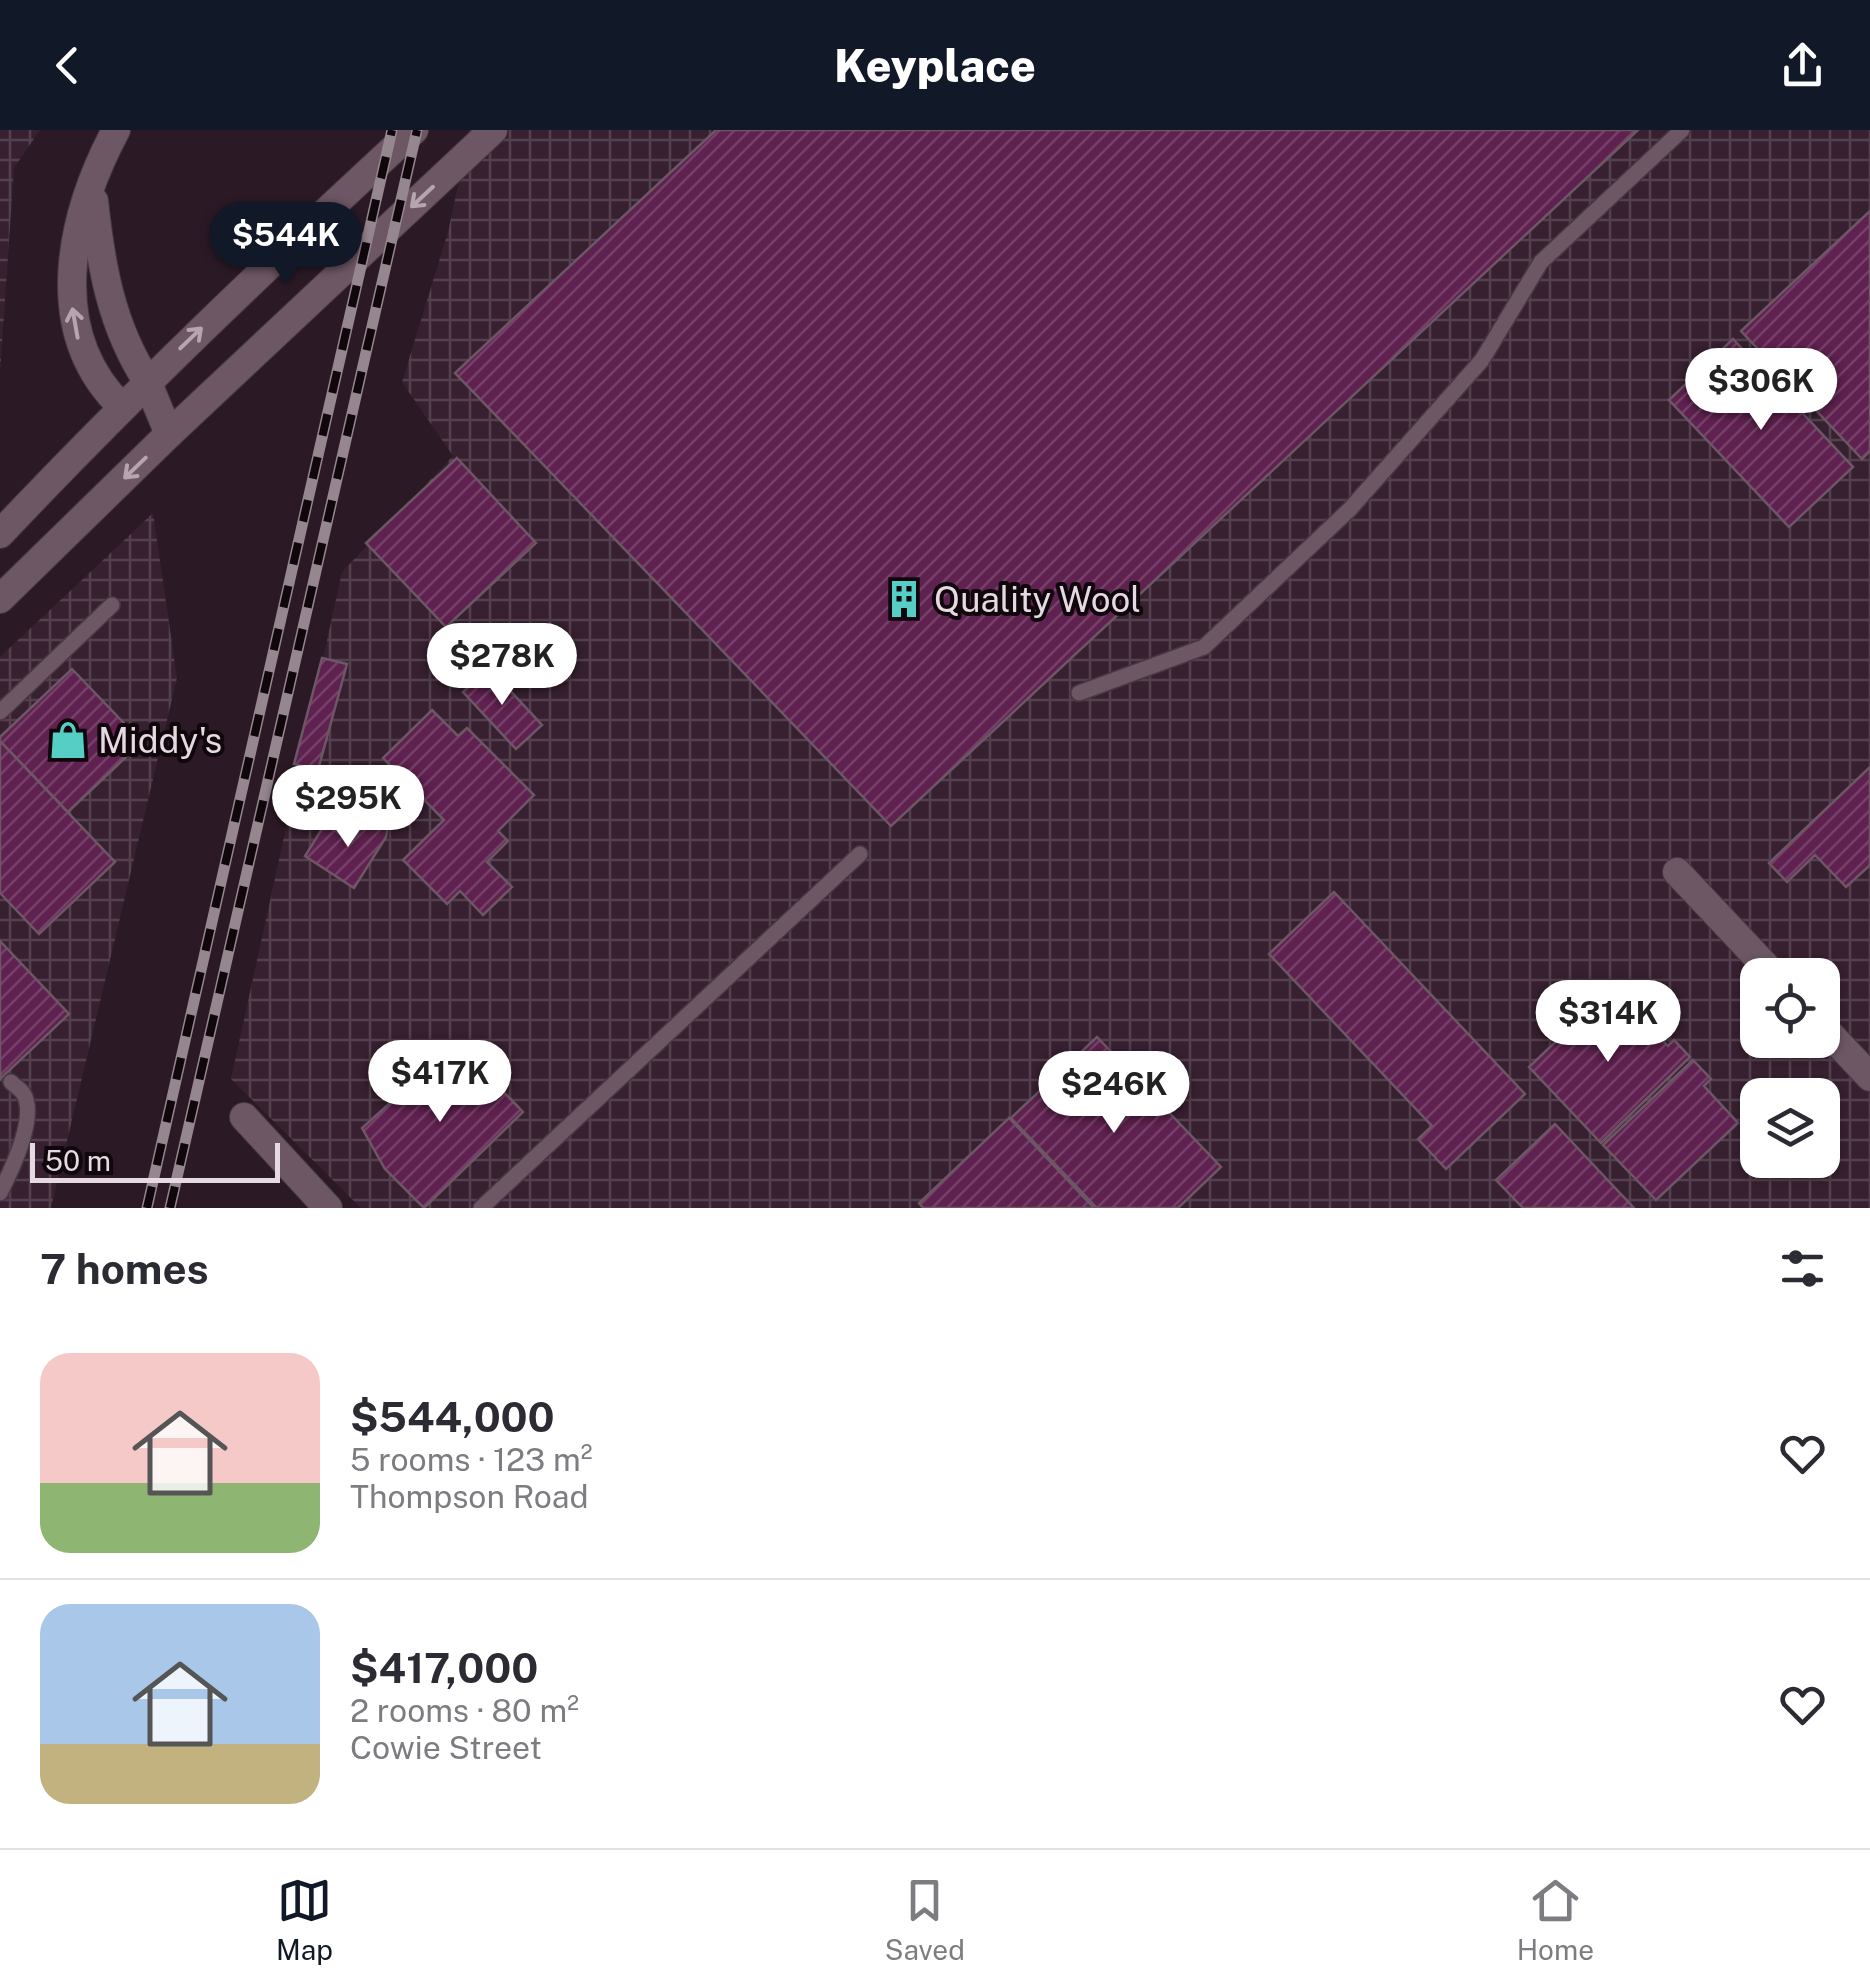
<!DOCTYPE html>
<meta charset="utf-8">
<style>
:root{--surface:#fff;--page:#f7f7f7;--text:#2b2b33;--muted:#7c7c81;--line:#e1e1e2;--accent:#111827}
body{margin:0;font-family:"Public Sans",sans-serif;background:var(--page);color:var(--text);height:100vh;display:flex;flex-direction:column;font-size:38px;white-space:nowrap}
*{box-sizing:border-box;margin:0}
p{font-size:32px;color:var(--muted)}
.icon{flex:none;width:55px;height:55px;fill:none;stroke:currentColor;stroke-width:2;stroke-linecap:round;stroke-linejoin:round}
.map{position:relative;height:1078px;overflow:hidden}
.drawer{display:flex;flex-direction:column;background:var(--surface);flex:1}
.drawer>*{flex:none}
.buttons{position:absolute;left:1740px;top:828px;display:grid;gap:20px}
.buttons a{display:grid;place-items:center;width:100px;height:100px;border-radius:20px;background:var(--surface);box-shadow:0 2px 8px #0004;font-size:50px}
.scale{position:absolute;left:30px;bottom:25px;width:250px;box-sizing:border-box;padding-left:10px;border:5px solid #e6d9e1;border-top:0;font-size:28px;line-height:35px;white-space:nowrap;color:#e6d9e1;-webkit-text-stroke:8px #0f070c;paint-order:stroke}
.price{position:absolute;translate:-50% -85px;padding:0 22px;border-radius:35px;background:#fff;color:#222;font-size:32px;line-height:65px;filter:drop-shadow(0 2px 5px #0008)}
.price::after{content:'';position:absolute;left:50%;top:60px;width:30px;height:22px;margin-left:-15px;background:inherit;clip-path:polygon(0 0,100% 0,50% 100%)}
.price.on{background:var(--accent);color:#fff}
ul{padding:0;list-style:none}
li{display:flex;align-items:center;gap:30px;height:250px;padding:0 40px}
li+li{border-top:2px solid var(--line)}
li span{display:grid;place-items:center;flex:none;width:280px;height:200px;border-radius:30px;color:#555}
li>.icon{margin-inline-start:auto}
span .icon{width:120px;height:120px;fill:#fffc;stroke-width:1}
li b{font-size:42px}
h2{display:flex;justify-content:space-between;align-items:center;height:120px;padding:0 40px;font-size:42px}
header{display:flex;justify-content:space-between;align-items:center;height:130px;padding:0 40px;background:var(--accent);color:#fff;font-size:45px;font-weight:800}
.tab-bar{display:flex;justify-content:space-around;align-items:center;height:140px;border-top:2px solid var(--line);background:var(--surface);font-size:28px;color:var(--muted)}
.tab-bar a{display:grid;justify-items:center;gap:5px}
.tab-bar .on{color:var(--accent)}
.map>svg:first-child{display:block}
.industrial{fill:url(#industrial-grid);fill-rule:evenodd}
.building{fill:url(#building-hatch);stroke:#6d5765;stroke-width:2.5}
.lines{fill:none;stroke-linecap:round;stroke-linejoin:round}
.service-casing{stroke:#463841;stroke-width:18}
.minor-casing{stroke:#463841;stroke-width:30}
.tertiary-casing{stroke:#463841;stroke-width:30}
.secondary-casing{stroke:#463841;stroke-width:30}
.service{stroke:#6d5765;stroke-width:15}
.minor{stroke:#6d5765;stroke-width:28}
.tertiary{stroke:#6d5765;stroke-width:28}
.secondary{stroke:#6d5765;stroke-width:28}
.rail-casing{stroke:#958690;stroke-width:11}
.rail{stroke:#0f070c;stroke-width:8;stroke-dasharray:22;stroke-linecap:butt}
.oneway{stroke:#b6a5af}
.labels{text-anchor:middle;dominant-baseline:central;stroke-width:8;stroke-linejoin:round;paint-order:stroke}
.poi-label{font-size:35px;fill:#e6d9e1;stroke:#0f070c;text-anchor:start}
</style>
<header><svg class="icon" aria-label="back" viewBox="0 0 24 24"><path d="M15 5l-7 7 7 7"/></svg>Keyplace<svg class="icon" aria-label="share" viewBox="0 0 24 24"><path d="M12 15V3M7 8l5-5 5 5M5 13v7h14v-7"/></svg></header>
<div class="map">
<svg width="1870" height="1078" viewBox="0 0 1870 1078">
<defs>
<pattern id="industrial-grid" width="8" height="8" patternUnits="userSpaceOnUse" patternTransform="scale(2.5)"><rect width="8" height="8" fill="#372030"/><path d="M0 4h8M4 0v8" fill="none" stroke="#54404e"/></pattern>
<pattern id="building-hatch" width="6" height="6" patternUnits="userSpaceOnUse" patternTransform="scale(2.5)"><rect width="6" height="6" fill="#5f214f"/><path d="M-1 1l2-2M0 6l6-6M5 7l2-2" fill="none" stroke="#764168"/></pattern>
</defs>
<rect width="100%" height="100%" fill="#2b1a26"/>
<!-- industrial -->
<g class="industrial">
<path d="M 0,0 L 40,0 L 14,38 L 0,243 Z"/>
<path d="M 470,0 L 1870,0 L 1870,1078 L 361,1078 L 231,949 L 342,442 L 453,326 L 402,252 L 448,102 ZM 1758,845 L 1822,845 L 1822,910 L 1758,910 ZM 1758,965 L 1822,965 L 1822,1030 L 1758,1030 Z"/>
<path d="M 153,383 L 177,548 L 51,1078 L 0,1078 L 0,527 Z"/>
</g>
<!-- building -->
<g class="building">
<path d="M 716,0 L 1638,0 L 891,696 L 455,243 Z"/>
<path d="M 1870,81 L 1870,321 L 1862,329 L 1741,201 Z"/>
<path d="M 1733,209 L 1853,337 L 1789,397 L 1669,270 Z"/>
<path d="M 457,328 L 536,413 L 446,497 L 366,413 Z"/>
<path d="M 322,528 L 347,534 L 318,640 L 294,634 Z"/>
<path d="M 489,538 L 542,595 L 516,619 L 463,562 Z"/>
<path d="M 72,539 L 142,612 L 68,682 L 0,611 L 0,607 Z"/>
<path d="M 432,580 L 458,606 L 467,598 L 534,665 L 498,701 L 508,711 L 487,732 L 512,757 L 483,785 L 460,761 L 447,774 L 403,730 L 444,690 L 383,628 Z"/>
<path d="M 0,611 L 115,732 L 39,804 L 0,763 Z"/>
<path d="M 1870,637 L 1870,735 L 1846,757 L 1815,725 L 1787,752 L 1769,733 Z"/>
<path d="M 370,684 L 388,696 L 386,707 L 354,758 L 305,726 L 325,694 L 352,712 Z"/>
<path d="M 1334,762 L 1525,964 L 1446,1039 L 1418,1009 L 1432,996 L 1269,824 Z"/>
<path d="M 0,811 L 69,884 L 0,949 Z"/>
<path d="M 1612,858 L 1668,916 L 1674,910 L 1690,927 L 1601,1013 L 1529,937 Z"/>
<path d="M 1097,907 L 1221,1037 L 1178,1078 L 1097,1078 L 1011,988 Z"/>
<path d="M 457,913 L 523,982 L 424,1078 L 385,1039 L 362,998 Z"/>
<path d="M 1693,930 L 1711,949 L 1704,956 L 1738,993 L 1656,1070 L 1603,1015 Z"/>
<path d="M 1009,988 L 1094,1078 L 923,1078 L 919,1073 Z"/>
<path d="M 1555,994 L 1634,1078 L 1523,1078 L 1496,1050 Z"/>
</g>
<g class="lines">
<!-- service casing -->
<g class="service-casing">
<g id="service">
<path d="M 1079,563 L 1204,517 L 1350,379 L 1482,230 L 1541,132 L 1682,0"/>
<path d="M 0,582 L 112,475"/>
<path d="M 0,1063 C 11,1041 38,986 23,963 C 20,959 15,956 11,952"/>
<path d="M 481,1078 L 860,724"/>
</g>
</g>
<!-- minor casing -->
<g class="minor-casing">
<g id="minor">
<path d="M 1677,742 L 1774,845"/>
<path d="M 1822,896 L 1870,947"/>
<path d="M 244,987 L 328,1078"/>
</g>
</g>
<!-- tertiary casing -->
<g class="tertiary-casing">
<g id="tertiary">
<path d="M 116,0 C 70,86 44,201 121,276"/>
<path d="M 94,71 C 101,136 111,195 147,251"/>
</g>
</g>
<!-- secondary casing -->
<g class="secondary-casing">
<g id="secondary">
<path d="M 147,251 L 169,304"/>
<path d="M 0,404 C 133,263 272,131 414,0"/>
<path d="M 0,469 L 169,304 L 493,0"/>
</g>
</g>
<!-- service -->
<use href="#service" class="service"/>
<!-- minor -->
<use href="#minor" class="minor"/>
<!-- tertiary -->
<use href="#tertiary" class="tertiary"/>
<!-- secondary -->
<use href="#secondary" class="secondary"/>
<!-- rail casing -->
<g class="rail-casing">
<g id="rail">
<path d="M 147,1078 L 392,0"/>
<path d="M 170,1078 L 417,0"/>
</g>
</g>
<!-- rail -->
<use href="#rail" class="rail"/>
</g>
<!-- one-way arrows -->
<defs><path id="oneway-shaft" d="M-6 0H5M1.5-3L5.5 0L1.5 3" fill="none" stroke-width="1.6" stroke-linecap="round" stroke-linejoin="round" transform="scale(2.5)"/></defs>
<g class="oneway">
<use href="#oneway-shaft" transform="translate(422 67) rotate(137)"/>
<use href="#oneway-shaft" transform="translate(75 193) rotate(-100)"/>
<use href="#oneway-shaft" transform="translate(191 208) rotate(-44)"/>
<use href="#oneway-shaft" transform="translate(135 338) rotate(136)"/>
</g>
<!-- icons -->
<defs>
<g id="building-bare" transform="scale(3)"><path d="M-4-6H4V6H1V3H-1V6H-4ZM-2.5-4.3h1.7v1.8h-1.7ZM.8-4.3h1.7v1.8H.8ZM-2.5-1h1.7V.8h-1.7ZM.8-1h1.7V.8H.8Z" fill="#55cec6" stroke="#0f070c" stroke-width="2.5" paint-order="stroke"/></g>
<g id="shop-bare" transform="scale(3)"><path d="M-5-2.5h2.3a2.7 3.5 0 0 1 5.4 0H5L5.5 6h-11ZM-1.5-2.5h3a1.5 2.3 0 0 0-3 0Z" fill="#55cec6" stroke="#0f070c" stroke-width="2.5" paint-order="stroke"/></g>
</defs>
<g fill-rule="evenodd">
<use href="#building-bare" x="904" y="469"/>
<use href="#shop-bare" x="68" y="610"/>
</g>
<g class="labels">
<!-- poi labels -->
<g class="poi-label">
<text x="934" y="469">Quality Wool</text>
<text x="98" y="610">Middy's</text>
</g>
</g>
</svg>
<div class="buttons">
<a><svg class="icon" aria-label="locate" viewBox="0 0 24 24"><circle cx="12" cy="12" r="6"/><path d="M12 2v4M12 18v4M2 12h4M18 12h4"/></svg></a>
<a><svg class="icon" aria-label="layers" viewBox="0 0 24 24"><path d="M12 4l9 5-9 5-9-5zM3 14l9 5 9-5"/></svg></a>
</div>
<div class="scale">50 m</div>
<b class="price on" style="left:286px;top:157px">$544K</b>
<b class="price" style="left:1761px;top:303px">$306K</b>
<b class="price" style="left:502px;top:578px">$278K</b>
<b class="price" style="left:348px;top:720px">$295K</b>
<b class="price" style="left:1608px;top:935px">$314K</b>
<b class="price" style="left:440px;top:995px">$417K</b>
<b class="price" style="left:1114px;top:1006px">$246K</b>
</div>
<section class="drawer">
<h2>7 homes<svg class="icon" aria-label="filters" viewBox="0 0 24 24"><path d="M4 7h16M4 17h16"/><circle cx="9" cy="7" r="2"/><circle cx="15" cy="17" r="2"/></svg></h2>
<ul>
<li><span style="background:linear-gradient(#f6c9c9 65%,#8fb573 0)"><svg class="icon" aria-label="home" viewBox="0 0 24 24"><path d="M3 11l9-7 9 7M6 9v11h12V9"/></svg></span><div><b>$544,000</b><p>5 rooms · 123 m²</p><p>Thompson Road</p></div><svg class="icon" aria-label="heart" viewBox="0 0 24 24"><path d="M12 20l-8-8c-3-5 5-10 8-4 3-6 11-1 8 4z"/></svg></li>
<li><span style="background:linear-gradient(#a9c7e8 70%,#c2b280 0)"><svg class="icon" aria-label="home" viewBox="0 0 24 24"><path d="M3 11l9-7 9 7M6 9v11h12V9"/></svg></span><div><b>$417,000</b><p>2 rooms · 80 m²</p><p>Cowie Street</p></div><svg class="icon" aria-label="heart" viewBox="0 0 24 24"><path d="M12 20l-8-8c-3-5 5-10 8-4 3-6 11-1 8 4z"/></svg></li>
</ul>
</section>
<nav class="tab-bar">
<a class="on"><svg class="icon" aria-label="map" viewBox="0 0 24 24"><path d="M3 6l6-2 6 2 6-2v14l-6 2-6-2-6 2zM9 4v14M15 6v14"/></svg>Map</a>
<a><svg class="icon" aria-label="saved" viewBox="0 0 24 24"><path d="M7 4h10v16l-5-4-5 4z"/></svg>Saved</a>
<a><svg class="icon" aria-label="home" viewBox="0 0 24 24"><path d="M3 11l9-7 9 7M6 9v11h12V9"/></svg>Home</a>
</nav>
